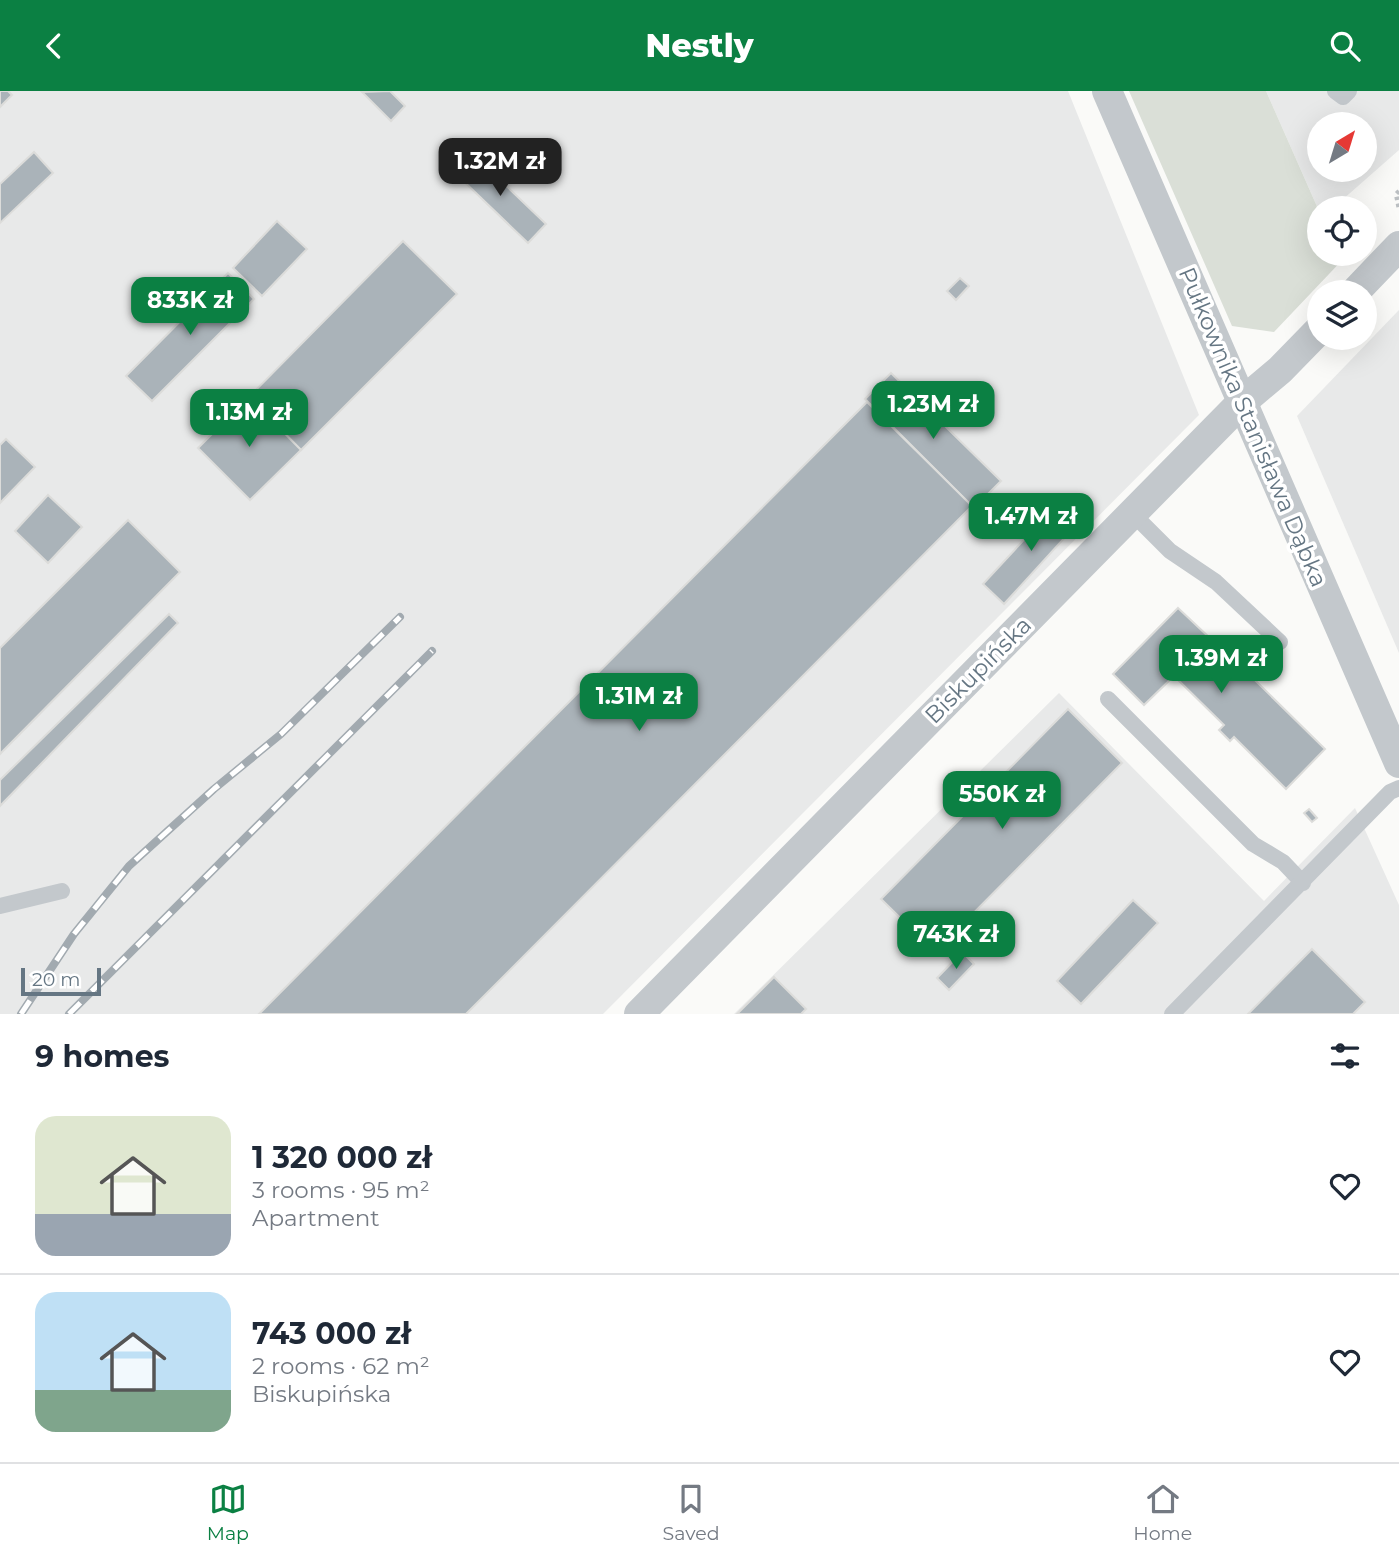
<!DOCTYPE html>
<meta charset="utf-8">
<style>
:root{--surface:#fff;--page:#f2f2f3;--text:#1f2937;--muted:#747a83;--line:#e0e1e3;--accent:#0b8043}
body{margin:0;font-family:Montserrat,sans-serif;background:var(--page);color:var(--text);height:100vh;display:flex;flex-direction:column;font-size:26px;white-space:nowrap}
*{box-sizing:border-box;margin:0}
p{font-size:23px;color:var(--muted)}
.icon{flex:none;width:38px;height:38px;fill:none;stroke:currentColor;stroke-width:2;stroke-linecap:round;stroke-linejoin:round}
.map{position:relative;height:923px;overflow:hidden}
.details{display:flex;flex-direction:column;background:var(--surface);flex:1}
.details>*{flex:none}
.needle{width:46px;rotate:38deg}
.buttons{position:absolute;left:1307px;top:21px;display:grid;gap:14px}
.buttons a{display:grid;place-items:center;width:70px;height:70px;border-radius:50%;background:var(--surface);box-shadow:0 7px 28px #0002;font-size:35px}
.scale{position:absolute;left:21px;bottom:18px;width:80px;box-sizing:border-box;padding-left:7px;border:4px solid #657683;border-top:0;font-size:19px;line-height:24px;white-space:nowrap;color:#657683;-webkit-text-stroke:5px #fff;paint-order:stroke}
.price{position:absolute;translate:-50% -60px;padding:0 16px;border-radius:14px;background:var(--accent);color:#fff;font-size:23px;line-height:46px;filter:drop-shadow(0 2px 4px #0008)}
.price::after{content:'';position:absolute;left:50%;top:42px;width:21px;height:16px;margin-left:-10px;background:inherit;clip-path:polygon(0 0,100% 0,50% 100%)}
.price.active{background:#222;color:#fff}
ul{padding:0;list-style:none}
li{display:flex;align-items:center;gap:21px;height:175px;padding:0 35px}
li+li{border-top:2px solid var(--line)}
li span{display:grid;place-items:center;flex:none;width:196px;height:140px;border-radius:21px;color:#555}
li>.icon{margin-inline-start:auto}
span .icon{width:84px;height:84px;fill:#fffc;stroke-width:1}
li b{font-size:30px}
h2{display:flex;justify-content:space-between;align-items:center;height:84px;padding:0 35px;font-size:30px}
header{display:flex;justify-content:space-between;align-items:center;height:91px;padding:0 35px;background:var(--accent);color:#fff;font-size:32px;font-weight:800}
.dock{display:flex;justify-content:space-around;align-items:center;height:98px;border-top:2px solid var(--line);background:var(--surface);font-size:19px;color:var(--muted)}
.dock a{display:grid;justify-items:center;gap:4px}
.dock .active{color:var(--accent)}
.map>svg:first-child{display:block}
.built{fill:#e8e9e9;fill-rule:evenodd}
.green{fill:#dadfd7}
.building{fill:#aab3b9;stroke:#dcdcda;stroke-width:2}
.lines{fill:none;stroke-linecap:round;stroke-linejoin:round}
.path{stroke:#bbbfc2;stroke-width:4.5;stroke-dasharray:3.5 3.5;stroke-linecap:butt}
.service{stroke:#c3c8cc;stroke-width:16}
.minor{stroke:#c3c8cc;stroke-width:30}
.rail-casing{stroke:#a2aab0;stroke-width:8}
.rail{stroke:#fff;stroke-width:5;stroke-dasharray:16;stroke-linecap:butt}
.labels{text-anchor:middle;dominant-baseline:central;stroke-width:7;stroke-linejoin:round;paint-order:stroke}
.street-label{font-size:23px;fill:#657683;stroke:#fff}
</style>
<header><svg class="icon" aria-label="back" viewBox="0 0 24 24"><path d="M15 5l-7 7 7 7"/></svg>Nestly<svg class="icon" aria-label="search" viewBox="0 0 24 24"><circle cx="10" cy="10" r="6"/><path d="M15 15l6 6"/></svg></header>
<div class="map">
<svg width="1399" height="923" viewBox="0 0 1399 923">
<rect width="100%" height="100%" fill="#fafaf8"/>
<!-- built -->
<g class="built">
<path d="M 0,0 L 1068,0 L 1199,324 L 603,923 L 0,923 Z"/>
<path d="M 1266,0 L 1399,0 L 1399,59 L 1333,117 L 1320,117 L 1319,120 ZM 1320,33 L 1365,33 L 1365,79 L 1320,79 Z"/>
<path d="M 1399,219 L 1399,562 L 1297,325 Z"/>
<path d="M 1059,602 L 1264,810 L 1355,717 L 1399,814 L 1399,923 L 734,923 Z"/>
</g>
<!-- green -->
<path class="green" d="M 1129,0 L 1266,0 L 1319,120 L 1320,163 L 1348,163 L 1274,241 L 1232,235 Z"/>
<!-- building -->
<g class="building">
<path d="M 0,0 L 8,0 L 12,4 L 0,16 Z"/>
<path d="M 390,0 L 405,15 L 391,30 L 362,1 Z"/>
<path d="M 34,61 L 53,82 L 0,132 L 0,93 Z"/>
<path d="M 473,63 L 546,133 L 528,152 L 455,82 Z"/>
<path d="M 277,130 L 307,158 L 262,205 L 233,177 Z"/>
<path d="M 403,150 L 457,203 L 301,359 L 249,306 Z"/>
<path d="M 228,182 L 254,208 L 152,310 L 126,285 Z"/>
<path d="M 960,187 L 969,195 L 956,209 L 947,200 Z"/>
<path d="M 891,282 L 1001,390 L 974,417 L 865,308 Z"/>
<path d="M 249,306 L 301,359 L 250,409 L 198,357 Z"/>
<path d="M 867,311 L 972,415 L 466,923 L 259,923 Z"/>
<path d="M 6,348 L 35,376 L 0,412 L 0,354 Z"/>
<path d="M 48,404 L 82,436 L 48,472 L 15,440 Z"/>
<path d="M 1058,412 L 1079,431 L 1004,513 L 983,493 Z"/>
<path d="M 128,429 L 180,481 L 0,663 L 0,557 Z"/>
<path d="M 1178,517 L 1211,548 L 1212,547 L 1325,658 L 1286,698 L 1234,646 L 1230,650 L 1219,639 L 1224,634 L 1174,585 L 1144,614 L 1113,583 Z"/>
<path d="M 169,523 L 178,532 L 0,715 L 0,689 Z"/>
<path d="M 1068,618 L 1122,672 L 935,861 L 881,808 Z"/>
<path d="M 1309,718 L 1317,727 L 1312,731 L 1304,722 Z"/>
<path d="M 1133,809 L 1158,832 L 1081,913 L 1057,890 Z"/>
<path d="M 1312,858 L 1365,911 L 1353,923 L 1248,923 Z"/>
<path d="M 962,861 L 974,873 L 949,899 L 937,887 Z"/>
<path d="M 774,886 L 806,918 L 801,923 L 737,923 Z"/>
</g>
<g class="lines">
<!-- path -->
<path class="path" d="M 1399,100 L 1396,103 L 1399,118"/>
<!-- service -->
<g class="service">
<path d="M 1335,0 L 1343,6 L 1349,0"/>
<path d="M 1132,422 L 1170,460 L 1216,491 L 1280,551"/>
<path d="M 1108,608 L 1253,753 L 1283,771 L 1303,792"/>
<path d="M 0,815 L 62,800"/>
<path d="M 1172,923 L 1390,701 L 1399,697"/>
</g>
<!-- minor -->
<g class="minor">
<path d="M 1107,0 L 1399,672"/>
<path d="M 1355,201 L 1399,155"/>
<path d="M 639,923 L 1242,311 L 1280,279 L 1320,238"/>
</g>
<!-- rail casing -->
<g class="rail-casing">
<g id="rail">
<path d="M 21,923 L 74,843 L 129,775 L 214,698 L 281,643 L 400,526"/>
<path d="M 69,923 L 432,560"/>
</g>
</g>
<!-- rail -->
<use href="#rail" class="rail"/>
</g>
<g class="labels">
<!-- street labels -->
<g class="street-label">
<text transform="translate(1253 336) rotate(67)">Pułkownika Stanisława Dąbka</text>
<text transform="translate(978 579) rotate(-45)">Biskupińska</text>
</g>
</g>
</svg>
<div class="buttons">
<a><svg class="needle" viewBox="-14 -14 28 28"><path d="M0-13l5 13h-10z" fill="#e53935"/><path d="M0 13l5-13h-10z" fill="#747a83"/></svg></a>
<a><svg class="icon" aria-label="locate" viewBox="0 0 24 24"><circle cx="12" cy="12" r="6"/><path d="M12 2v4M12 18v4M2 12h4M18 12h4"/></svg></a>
<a><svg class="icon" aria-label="layers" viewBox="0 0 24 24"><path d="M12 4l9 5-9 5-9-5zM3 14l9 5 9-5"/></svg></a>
</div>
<div class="scale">20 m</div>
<b class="price active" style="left:500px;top:107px">1.32M zł</b>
<b class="price" style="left:190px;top:246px">833K zł</b>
<b class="price" style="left:933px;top:350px">1.23M zł</b>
<b class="price" style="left:249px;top:358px">1.13M zł</b>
<b class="price" style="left:1031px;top:462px">1.47M zł</b>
<b class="price" style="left:1221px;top:604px">1.39M zł</b>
<b class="price" style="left:639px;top:642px">1.31M zł</b>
<b class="price" style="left:1002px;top:740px">550K zł</b>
<b class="price" style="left:956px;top:880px">743K zł</b>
</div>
<section class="details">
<h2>9 homes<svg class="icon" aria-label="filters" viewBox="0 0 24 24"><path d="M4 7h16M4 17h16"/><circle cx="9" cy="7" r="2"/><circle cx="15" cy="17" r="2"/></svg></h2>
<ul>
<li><span style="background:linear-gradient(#dfe7d0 70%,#9aa5b1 0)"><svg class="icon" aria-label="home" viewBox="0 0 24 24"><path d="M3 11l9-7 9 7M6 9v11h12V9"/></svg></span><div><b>1 320 000 zł</b><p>3 rooms · 95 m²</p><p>Apartment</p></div><svg class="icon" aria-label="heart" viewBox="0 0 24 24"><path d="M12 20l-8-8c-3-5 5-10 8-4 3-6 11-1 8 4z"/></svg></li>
<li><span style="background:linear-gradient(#bfe0f5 70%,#7fa58c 0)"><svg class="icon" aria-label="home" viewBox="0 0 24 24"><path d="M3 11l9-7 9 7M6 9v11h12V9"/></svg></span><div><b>743 000 zł</b><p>2 rooms · 62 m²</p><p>Biskupińska</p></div><svg class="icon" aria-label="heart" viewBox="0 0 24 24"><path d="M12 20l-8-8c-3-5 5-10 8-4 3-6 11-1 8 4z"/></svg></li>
</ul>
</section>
<nav class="dock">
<a class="active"><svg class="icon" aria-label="map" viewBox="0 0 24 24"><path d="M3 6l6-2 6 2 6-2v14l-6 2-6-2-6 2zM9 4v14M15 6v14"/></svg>Map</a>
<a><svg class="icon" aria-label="saved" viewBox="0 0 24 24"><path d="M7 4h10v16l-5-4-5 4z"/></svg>Saved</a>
<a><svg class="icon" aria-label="home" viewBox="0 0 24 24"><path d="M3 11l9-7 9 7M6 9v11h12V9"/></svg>Home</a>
</nav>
